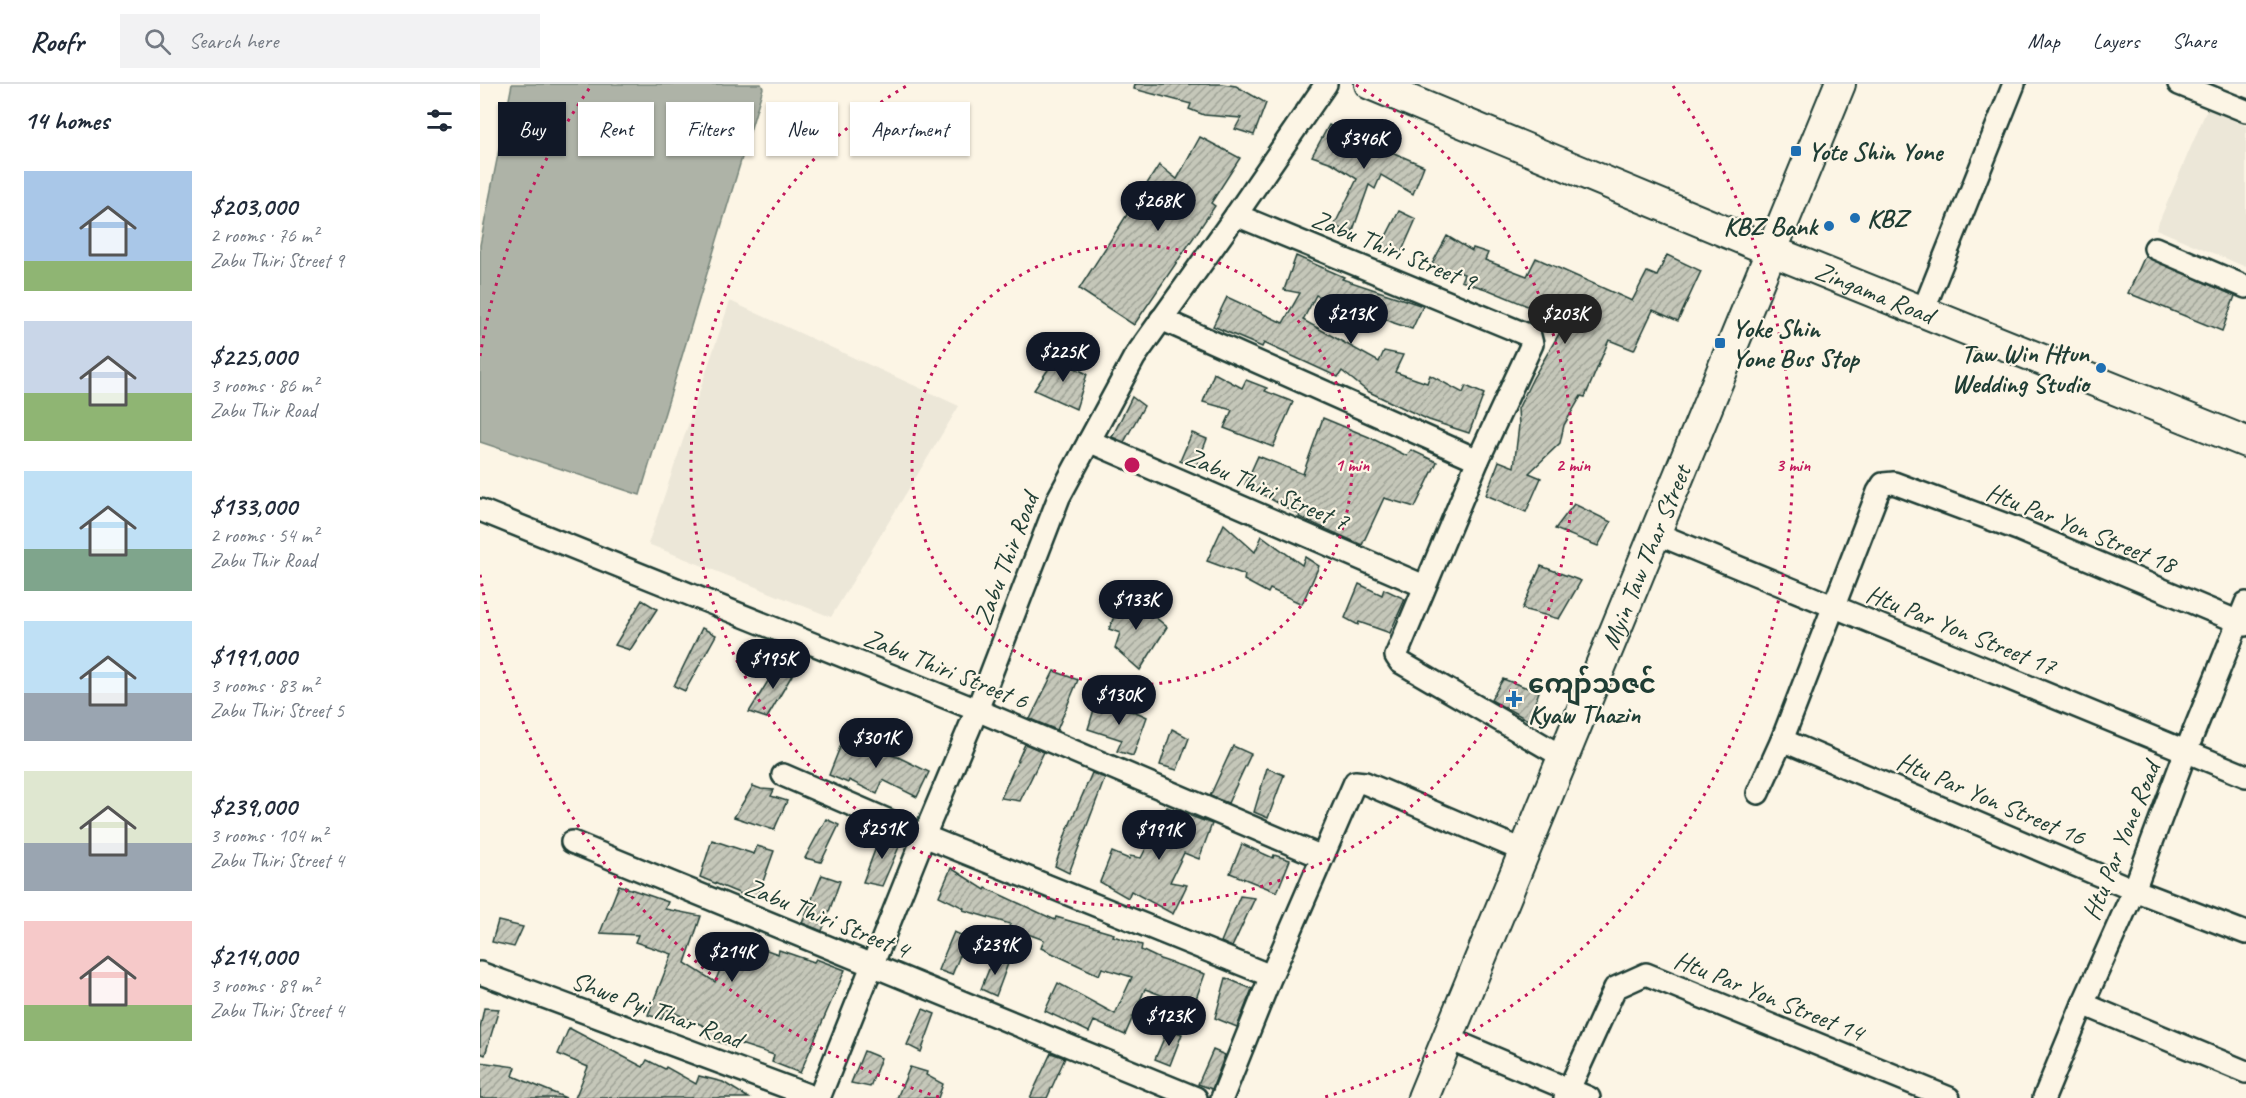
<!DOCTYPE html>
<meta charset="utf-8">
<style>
:root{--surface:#fff;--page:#f2f2f3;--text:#1f2937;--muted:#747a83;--line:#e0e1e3;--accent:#111827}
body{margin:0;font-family:Caveat,"Noto Sans Myanmar",sans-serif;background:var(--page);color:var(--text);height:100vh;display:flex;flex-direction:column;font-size:22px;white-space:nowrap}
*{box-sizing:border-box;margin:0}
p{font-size:20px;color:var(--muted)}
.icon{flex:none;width:33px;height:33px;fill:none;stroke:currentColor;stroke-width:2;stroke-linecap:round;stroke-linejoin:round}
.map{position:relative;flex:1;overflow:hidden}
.panel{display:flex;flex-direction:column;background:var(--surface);width:480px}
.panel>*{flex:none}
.banner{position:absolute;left:18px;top:18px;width:570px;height:54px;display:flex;gap:12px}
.price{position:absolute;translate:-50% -51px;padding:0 14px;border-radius:21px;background:var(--accent);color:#fff;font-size:20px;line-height:39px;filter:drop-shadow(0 2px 3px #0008)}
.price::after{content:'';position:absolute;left:50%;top:36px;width:18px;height:14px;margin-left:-9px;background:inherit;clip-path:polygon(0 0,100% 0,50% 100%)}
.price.active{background:#222;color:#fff}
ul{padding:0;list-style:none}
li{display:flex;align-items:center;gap:18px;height:150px;padding:0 24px}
li span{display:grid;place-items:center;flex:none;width:168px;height:120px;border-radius:0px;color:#555}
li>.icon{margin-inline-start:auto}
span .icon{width:72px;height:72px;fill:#fffc;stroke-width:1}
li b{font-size:26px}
h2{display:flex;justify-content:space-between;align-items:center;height:72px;padding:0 24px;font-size:26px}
.pill{padding:0 21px;border-radius:0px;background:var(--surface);box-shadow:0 2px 4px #0004;font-size:21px;line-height:54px}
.pill.active{background:var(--accent);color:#fff}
header{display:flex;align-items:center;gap:36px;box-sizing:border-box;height:84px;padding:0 30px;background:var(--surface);border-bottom:2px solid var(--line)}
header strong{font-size:28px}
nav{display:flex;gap:33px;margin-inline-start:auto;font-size:21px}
.search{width:420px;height:54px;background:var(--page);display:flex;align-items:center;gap:15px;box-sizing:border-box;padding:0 21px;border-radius:0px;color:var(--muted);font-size:22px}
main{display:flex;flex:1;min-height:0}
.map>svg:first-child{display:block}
.built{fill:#ece7d8}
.water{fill:#aeb3a7;stroke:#758479;stroke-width:1.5}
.building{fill:url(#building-hatch);stroke:#1f3d34;stroke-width:1.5}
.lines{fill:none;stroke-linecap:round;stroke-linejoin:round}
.street-casing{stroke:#1f3d34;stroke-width:26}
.secondary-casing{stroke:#1f3d34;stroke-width:34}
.street{stroke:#fcf5e5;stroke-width:21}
.secondary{stroke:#fcf5e5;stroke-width:30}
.ring{fill:none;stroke:#c2185b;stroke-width:3;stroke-dasharray:3 6}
.poi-dot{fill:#1f6fb2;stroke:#fcf5e5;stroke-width:2}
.labels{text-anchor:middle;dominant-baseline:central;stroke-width:4.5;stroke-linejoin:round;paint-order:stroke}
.poi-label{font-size:26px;font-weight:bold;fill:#1f3d34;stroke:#fcf5e5;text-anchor:start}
.street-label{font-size:26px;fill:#1f3d34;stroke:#fcf5e5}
.centre{fill:#c2185b;stroke:#fcf5e5;stroke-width:3}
.ring-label{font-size:18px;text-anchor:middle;font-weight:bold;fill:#c2185b;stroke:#fcf5e5;stroke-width:4.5;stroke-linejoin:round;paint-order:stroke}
</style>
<header>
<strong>Roofr</strong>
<div class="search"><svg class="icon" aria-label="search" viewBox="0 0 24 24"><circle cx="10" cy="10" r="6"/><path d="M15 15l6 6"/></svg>Search here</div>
<nav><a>Map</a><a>Layers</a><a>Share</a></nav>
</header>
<main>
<section class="panel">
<h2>14 homes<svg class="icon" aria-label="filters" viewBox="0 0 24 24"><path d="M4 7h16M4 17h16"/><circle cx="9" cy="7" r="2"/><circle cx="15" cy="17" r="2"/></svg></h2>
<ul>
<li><span style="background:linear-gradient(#a9c7e8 75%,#8fb573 0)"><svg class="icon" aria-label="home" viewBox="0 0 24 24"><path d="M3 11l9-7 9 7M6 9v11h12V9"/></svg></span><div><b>$203,000</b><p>2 rooms · 76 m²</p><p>Zabu Thiri Street 9</p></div></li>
<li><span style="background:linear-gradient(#c9d6e8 60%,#8fb573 0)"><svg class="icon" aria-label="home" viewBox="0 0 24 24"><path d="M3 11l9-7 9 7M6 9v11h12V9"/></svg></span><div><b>$225,000</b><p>3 rooms · 86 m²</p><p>Zabu Thir Road</p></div></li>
<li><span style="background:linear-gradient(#bfe0f5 65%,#7fa58c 0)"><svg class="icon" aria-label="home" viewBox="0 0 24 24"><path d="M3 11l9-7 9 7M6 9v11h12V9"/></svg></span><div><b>$133,000</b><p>2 rooms · 54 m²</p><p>Zabu Thir Road</p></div></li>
<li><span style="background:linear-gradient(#bfe0f5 60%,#9aa5b1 0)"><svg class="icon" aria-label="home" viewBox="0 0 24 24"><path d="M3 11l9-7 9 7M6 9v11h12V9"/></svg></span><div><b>$191,000</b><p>3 rooms · 83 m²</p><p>Zabu Thiri Street 5</p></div></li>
<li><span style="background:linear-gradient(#dfe7d0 60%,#9aa5b1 0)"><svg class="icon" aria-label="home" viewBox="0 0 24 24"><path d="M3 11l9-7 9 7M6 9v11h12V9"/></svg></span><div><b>$239,000</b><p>3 rooms · 104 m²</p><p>Zabu Thiri Street 4</p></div></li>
<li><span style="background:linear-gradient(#f6c9c9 70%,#8fb573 0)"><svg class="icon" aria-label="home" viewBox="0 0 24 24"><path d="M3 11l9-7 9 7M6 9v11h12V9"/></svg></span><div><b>$214,000</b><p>3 rooms · 89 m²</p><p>Zabu Thiri Street 4</p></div></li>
</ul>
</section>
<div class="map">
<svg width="1766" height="1014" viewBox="0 0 1766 1014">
<defs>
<pattern id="building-hatch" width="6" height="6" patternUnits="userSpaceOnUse" patternTransform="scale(1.5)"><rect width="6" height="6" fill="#c5c7b9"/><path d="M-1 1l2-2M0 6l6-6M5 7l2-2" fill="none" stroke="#9fa397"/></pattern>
</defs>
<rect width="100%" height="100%" fill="#fcf5e5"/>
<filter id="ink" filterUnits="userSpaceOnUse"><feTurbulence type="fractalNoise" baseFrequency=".0167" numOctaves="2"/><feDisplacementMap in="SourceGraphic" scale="12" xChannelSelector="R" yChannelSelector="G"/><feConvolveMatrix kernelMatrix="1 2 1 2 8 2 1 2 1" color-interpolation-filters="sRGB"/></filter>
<g filter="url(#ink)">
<!-- built -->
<g class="built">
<path d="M 1727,25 L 1766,42 L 1766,183 L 1676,145 Z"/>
<path d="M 250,217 L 479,322 L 351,533 L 168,460 Z"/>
</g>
<!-- water -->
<path class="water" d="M 32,0 L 281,0 L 283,4 L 160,411 L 0,358 L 0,161 Z"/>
<!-- building -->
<g class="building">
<path d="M 655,0 L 742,0 L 756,2 L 786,19 L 774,51 L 755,45 L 761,34 L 724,31 L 709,25 L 711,20 L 654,5 Z"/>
<path d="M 849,41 L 866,51 L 884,56 L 944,82 L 933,110 L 901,91 L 895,105 L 889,101 L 872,149 L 854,142 L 877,95 L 852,79 L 832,72 Z"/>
<path d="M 720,53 L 760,74 L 731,119 L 735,122 L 654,241 L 599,205 L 679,81 L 697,95 Z"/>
<path d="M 919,127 L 936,135 L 921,169 L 899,166 Z"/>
<path d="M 967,152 L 992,167 L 993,164 L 1008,169 L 1005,176 L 1047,192 L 1056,174 L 1152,217 L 1167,188 L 1177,192 L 1187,171 L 1221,187 L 1198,237 L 1173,226 L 1154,266 L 1129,256 L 1105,313 L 1101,312 L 1084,341 L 1080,359 L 1049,389 L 1061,394 L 1046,428 L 1006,411 L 1019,377 L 1034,383 L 1039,341 L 1038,325 L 1053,294 L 1086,238 L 1009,206 L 981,197 L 984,190 L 952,180 Z"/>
<path d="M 816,172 L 864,193 L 862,195 L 943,222 L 932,245 L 914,239 L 854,211 L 851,218 L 836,211 L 823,236 L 899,278 L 904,267 L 923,271 L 915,288 L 947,299 L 950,291 L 983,309 L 986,302 L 1004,310 L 989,349 L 949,336 L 887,307 L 862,287 L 858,293 L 784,259 L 782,263 L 733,242 L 747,213 L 803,239 L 820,209 L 804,206 Z"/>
<path d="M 1665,172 L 1755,212 L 1742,247 L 1648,209 Z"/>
<path d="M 576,274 L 607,290 L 596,325 L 554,306 Z"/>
<path d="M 734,289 L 762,304 L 766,296 L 787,304 L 785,307 L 813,318 L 793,363 L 744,344 L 752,326 L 723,318 Z"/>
<path d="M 652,313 L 664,322 L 644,358 L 632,353 Z"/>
<path d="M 843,334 L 889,353 L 927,372 L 931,366 L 957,378 L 935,423 L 904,414 L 882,461 L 819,433 L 820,431 L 765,401 L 778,372 L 823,390 Z"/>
<path d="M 712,349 L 727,355 L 716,383 L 700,377 Z"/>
<path d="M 1094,420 L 1131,438 L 1118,462 L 1075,445 Z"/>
<path d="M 744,440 L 775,468 L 782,452 L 822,481 L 825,473 L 839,482 L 822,520 L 790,505 L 788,509 L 764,496 L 765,491 L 727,477 Z"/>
<path d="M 1061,482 L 1101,497 L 1079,535 L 1042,525 Z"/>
<path d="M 879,500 L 902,511 L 904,505 L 925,515 L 910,549 L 879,538 L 878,541 L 865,534 Z"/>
<path d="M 644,507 L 687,543 L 660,586 L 635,564 L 640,549 L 629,545 Z"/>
<path d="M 162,516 L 177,525 L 150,566 L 135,561 Z"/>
<path d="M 222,544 L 236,551 L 205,607 L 194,602 Z"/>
<path d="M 301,576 L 315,586 L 287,634 L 269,628 Z"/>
<path d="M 574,587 L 598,596 L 577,646 L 550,635 Z"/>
<path d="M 1023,595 L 1059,608 L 1048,636 L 1011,616 Z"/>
<path d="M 616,619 L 653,628 L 654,627 L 667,633 L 653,672 L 637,667 L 642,656 L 608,645 Z"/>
<path d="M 692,645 L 709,654 L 697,686 L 680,681 Z"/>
<path d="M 364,653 L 385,657 L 382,664 L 418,673 L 449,688 L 437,713 L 403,696 L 397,710 L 369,696 L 368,699 L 349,691 Z"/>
<path d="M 545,660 L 564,668 L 540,717 L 521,714 Z"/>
<path d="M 753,662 L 771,670 L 748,719 L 730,712 Z"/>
<path d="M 787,684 L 804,691 L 788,734 L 774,728 Z"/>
<path d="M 612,689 L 625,694 L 589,789 L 575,782 L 586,749 Z"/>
<path d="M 273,702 L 281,705 L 294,706 L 291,712 L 307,717 L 294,746 L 254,733 Z"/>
<path d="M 687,723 L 732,740 L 719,775 L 704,769 L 690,798 L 707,801 L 693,830 L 651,807 L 648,814 L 620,798 L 632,768 L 649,775 L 650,772 L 661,774 Z"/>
<path d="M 346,735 L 359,741 L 341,778 L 325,774 Z"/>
<path d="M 401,750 L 422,756 L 402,802 L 383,798 Z"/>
<path d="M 232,756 L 274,770 L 277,762 L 294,767 L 277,814 L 261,810 L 220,793 Z"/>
<path d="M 762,760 L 793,774 L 794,771 L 810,776 L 797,808 L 750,789 Z"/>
<path d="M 471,784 L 505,806 L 506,804 L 575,836 L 576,833 L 634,850 L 633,852 L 662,861 L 661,866 L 680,875 L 725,890 L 713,923 L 665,905 L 645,951 L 614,937 L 609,948 L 565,927 L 578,899 L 635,930 L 652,893 L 622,884 L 619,891 L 561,864 L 564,856 L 529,843 L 530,840 L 483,826 L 484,824 L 459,812 Z"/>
<path d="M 342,791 L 360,797 L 342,847 L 322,839 Z"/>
<path d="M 139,801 L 188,818 L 185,825 L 221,832 L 205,879 L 235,898 L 253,854 L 298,870 L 299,866 L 334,878 L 336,875 L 365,886 L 320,989 L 292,978 L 294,971 L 254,958 L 252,962 L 227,954 L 231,945 L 186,925 L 182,935 L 168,931 L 192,870 L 155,858 L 158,851 L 120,849 Z"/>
<path d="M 760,812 L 775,814 L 752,863 L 741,858 Z"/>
<path d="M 18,837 L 43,843 L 34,863 L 12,858 Z"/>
<path d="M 474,848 L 487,854 L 472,891 L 458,886 Z"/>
<path d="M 514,873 L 529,877 L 516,912 L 501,905 Z"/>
<path d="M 746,894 L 772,905 L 757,943 L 735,934 Z"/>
<path d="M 4,924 L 19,925 L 5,971 L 0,969 L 0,944 Z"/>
<path d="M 443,925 L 455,930 L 441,968 L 427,961 Z"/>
<path d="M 89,944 L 163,983 L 167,976 L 185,985 L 186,983 L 216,1000 L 219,992 L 243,998 L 269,1014 L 95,1014 L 108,983 L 78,970 Z"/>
<path d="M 688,945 L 702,950 L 690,981 L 675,975 Z"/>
<path d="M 733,966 L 745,971 L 732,1005 L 718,1000 Z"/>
<path d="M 384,967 L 401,974 L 390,1003 L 371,999 Z"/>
<path d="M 571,969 L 585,974 L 567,1014 L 550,1014 Z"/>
<path d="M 0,978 L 36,983 L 33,992 L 86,1014 L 0,1014 Z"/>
<path d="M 430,983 L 447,988 L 446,991 L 463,1000 L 458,1014 L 417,1014 Z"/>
</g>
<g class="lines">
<!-- street casing -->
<g class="street-casing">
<g id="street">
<path d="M 1699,0 L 1766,27"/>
<path d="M 756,131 L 1050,252 L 1052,260 L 998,376 L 916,572 L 920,578 L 1083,673"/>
<path d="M 1675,164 L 1766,203"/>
<path d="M 1443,227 L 1534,0"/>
<path d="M 681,235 L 998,376"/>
<path d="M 609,357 L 944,502"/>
<path d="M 0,426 L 497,626 L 842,773"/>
<path d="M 1175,449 L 1766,692"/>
<path d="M 1302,656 L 1654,806 L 1766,849"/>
<path d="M 303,691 L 444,752 L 791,892"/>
<path d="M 1278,709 L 1302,656 L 1398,408 L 1403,400 L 1414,399 L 1540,446 L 1766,541"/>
<path d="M 92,758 L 716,1014"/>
<path d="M 0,889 L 336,1014"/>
<path d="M 1603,920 L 1766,988"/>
<path d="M 967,954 L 1109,1014"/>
<path d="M 339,1014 L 444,752 L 497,626 L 579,413 L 654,274 L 756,131 L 846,0"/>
<path d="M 742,1014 L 791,892 L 875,698 L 885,699 L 1044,767"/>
<path d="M 1085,1014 L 1135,904 L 1166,890 L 1469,1014"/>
<path d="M 1564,1014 L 1603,920 L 1654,806 L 1706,667 L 1766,519"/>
</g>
</g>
<!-- secondary casing -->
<g class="secondary-casing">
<g id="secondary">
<path id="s1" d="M 890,0 L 1292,167 L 1766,358"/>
<path id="s2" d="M 943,1014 L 1360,0"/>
</g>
</g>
<!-- street -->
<use href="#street" class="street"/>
<!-- secondary -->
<use href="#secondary" class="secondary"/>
</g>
</g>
<!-- distance rings -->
<g class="ring">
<circle cx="652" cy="381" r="220"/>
<path d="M876 1A441 441 0 1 1 428 1"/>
<path d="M459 1013A661 661 0 0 1 0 490M0 272A661 661 0 0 1 111 2M1193 2A661 661 0 0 1 845 1013"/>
</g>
<!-- markers -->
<g class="poi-dot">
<rect x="1310" y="61" width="12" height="12" rx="3"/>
<circle cx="1375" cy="134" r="6"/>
<circle cx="1349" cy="142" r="6"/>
<rect x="1234" y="253" width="12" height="12" rx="3"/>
<circle cx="1621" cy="284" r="6"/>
<path d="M1031 606h6v6h6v6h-6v6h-6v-6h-6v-6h6z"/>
</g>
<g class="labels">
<!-- poi labels -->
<g class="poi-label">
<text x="1328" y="67">Yote Shin Yone</text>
<text x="1387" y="134">KBZ</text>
<text x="1337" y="142" text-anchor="end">KBZ Bank</text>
<text x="1252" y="244">Yoke Shin<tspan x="1252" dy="30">Yone Bus Stop</tspan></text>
<text x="1609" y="269" text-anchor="end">Taw Win Htun<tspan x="1609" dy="30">Wedding Studio</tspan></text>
<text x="1048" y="600">ကျော်သဇင်<tspan x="1048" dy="30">Kyaw Thazin</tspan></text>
</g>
<!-- street labels -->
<g class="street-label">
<text transform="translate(914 166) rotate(22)">Zabu Thiri Street 9</text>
<text stroke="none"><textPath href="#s1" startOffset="546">Zingama Road</textPath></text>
<text transform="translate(787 405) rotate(23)">Zabu Thiri Street 7</text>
<text transform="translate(1601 444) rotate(22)">Htu Par Yon Street 18</text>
<text stroke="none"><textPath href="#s2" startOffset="585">Myin Taw Thar Street</textPath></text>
<text transform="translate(526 475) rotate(-69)">Zabu Thir Road</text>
<text transform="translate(1481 546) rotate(22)">Htu Par Yon Street 17</text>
<text transform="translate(466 585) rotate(22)">Zabu Thiri Street 6</text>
<text transform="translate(1511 715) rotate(23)">Htu Par Yon Street 16</text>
<text transform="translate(1641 757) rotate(-68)">Htu Par Yone Road</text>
<text transform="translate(347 834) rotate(22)">Zabu Thiri Street 4</text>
<text transform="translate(1289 912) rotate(22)">Htu Par Yon Street 14</text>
<text transform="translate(177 926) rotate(20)">Shwe Pyi Thar Road</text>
</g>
</g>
<circle cx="652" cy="381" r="9" class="centre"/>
<g class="ring-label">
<text x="872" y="387">1 min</text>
<text x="1093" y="387">2 min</text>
<text x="1313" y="387">3 min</text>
</g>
</svg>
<b class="price" style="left:884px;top:86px">$346K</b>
<b class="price" style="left:678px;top:148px">$268K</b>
<b class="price" style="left:871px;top:261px">$213K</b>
<b class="price active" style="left:1085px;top:261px">$203K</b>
<b class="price" style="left:583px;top:299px">$225K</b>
<b class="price" style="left:656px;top:547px">$133K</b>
<b class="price" style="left:293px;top:606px">$195K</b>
<b class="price" style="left:639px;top:642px">$130K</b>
<b class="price" style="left:396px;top:685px">$301K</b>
<b class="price" style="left:402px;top:776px">$251K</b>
<b class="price" style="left:679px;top:777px">$191K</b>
<b class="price" style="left:515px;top:892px">$239K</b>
<b class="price" style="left:252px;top:899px">$214K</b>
<b class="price" style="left:689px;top:963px">$123K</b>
<div class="banner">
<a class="pill active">Buy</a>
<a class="pill">Rent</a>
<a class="pill">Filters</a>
<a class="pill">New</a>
<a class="pill">Apartment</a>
</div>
</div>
</main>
